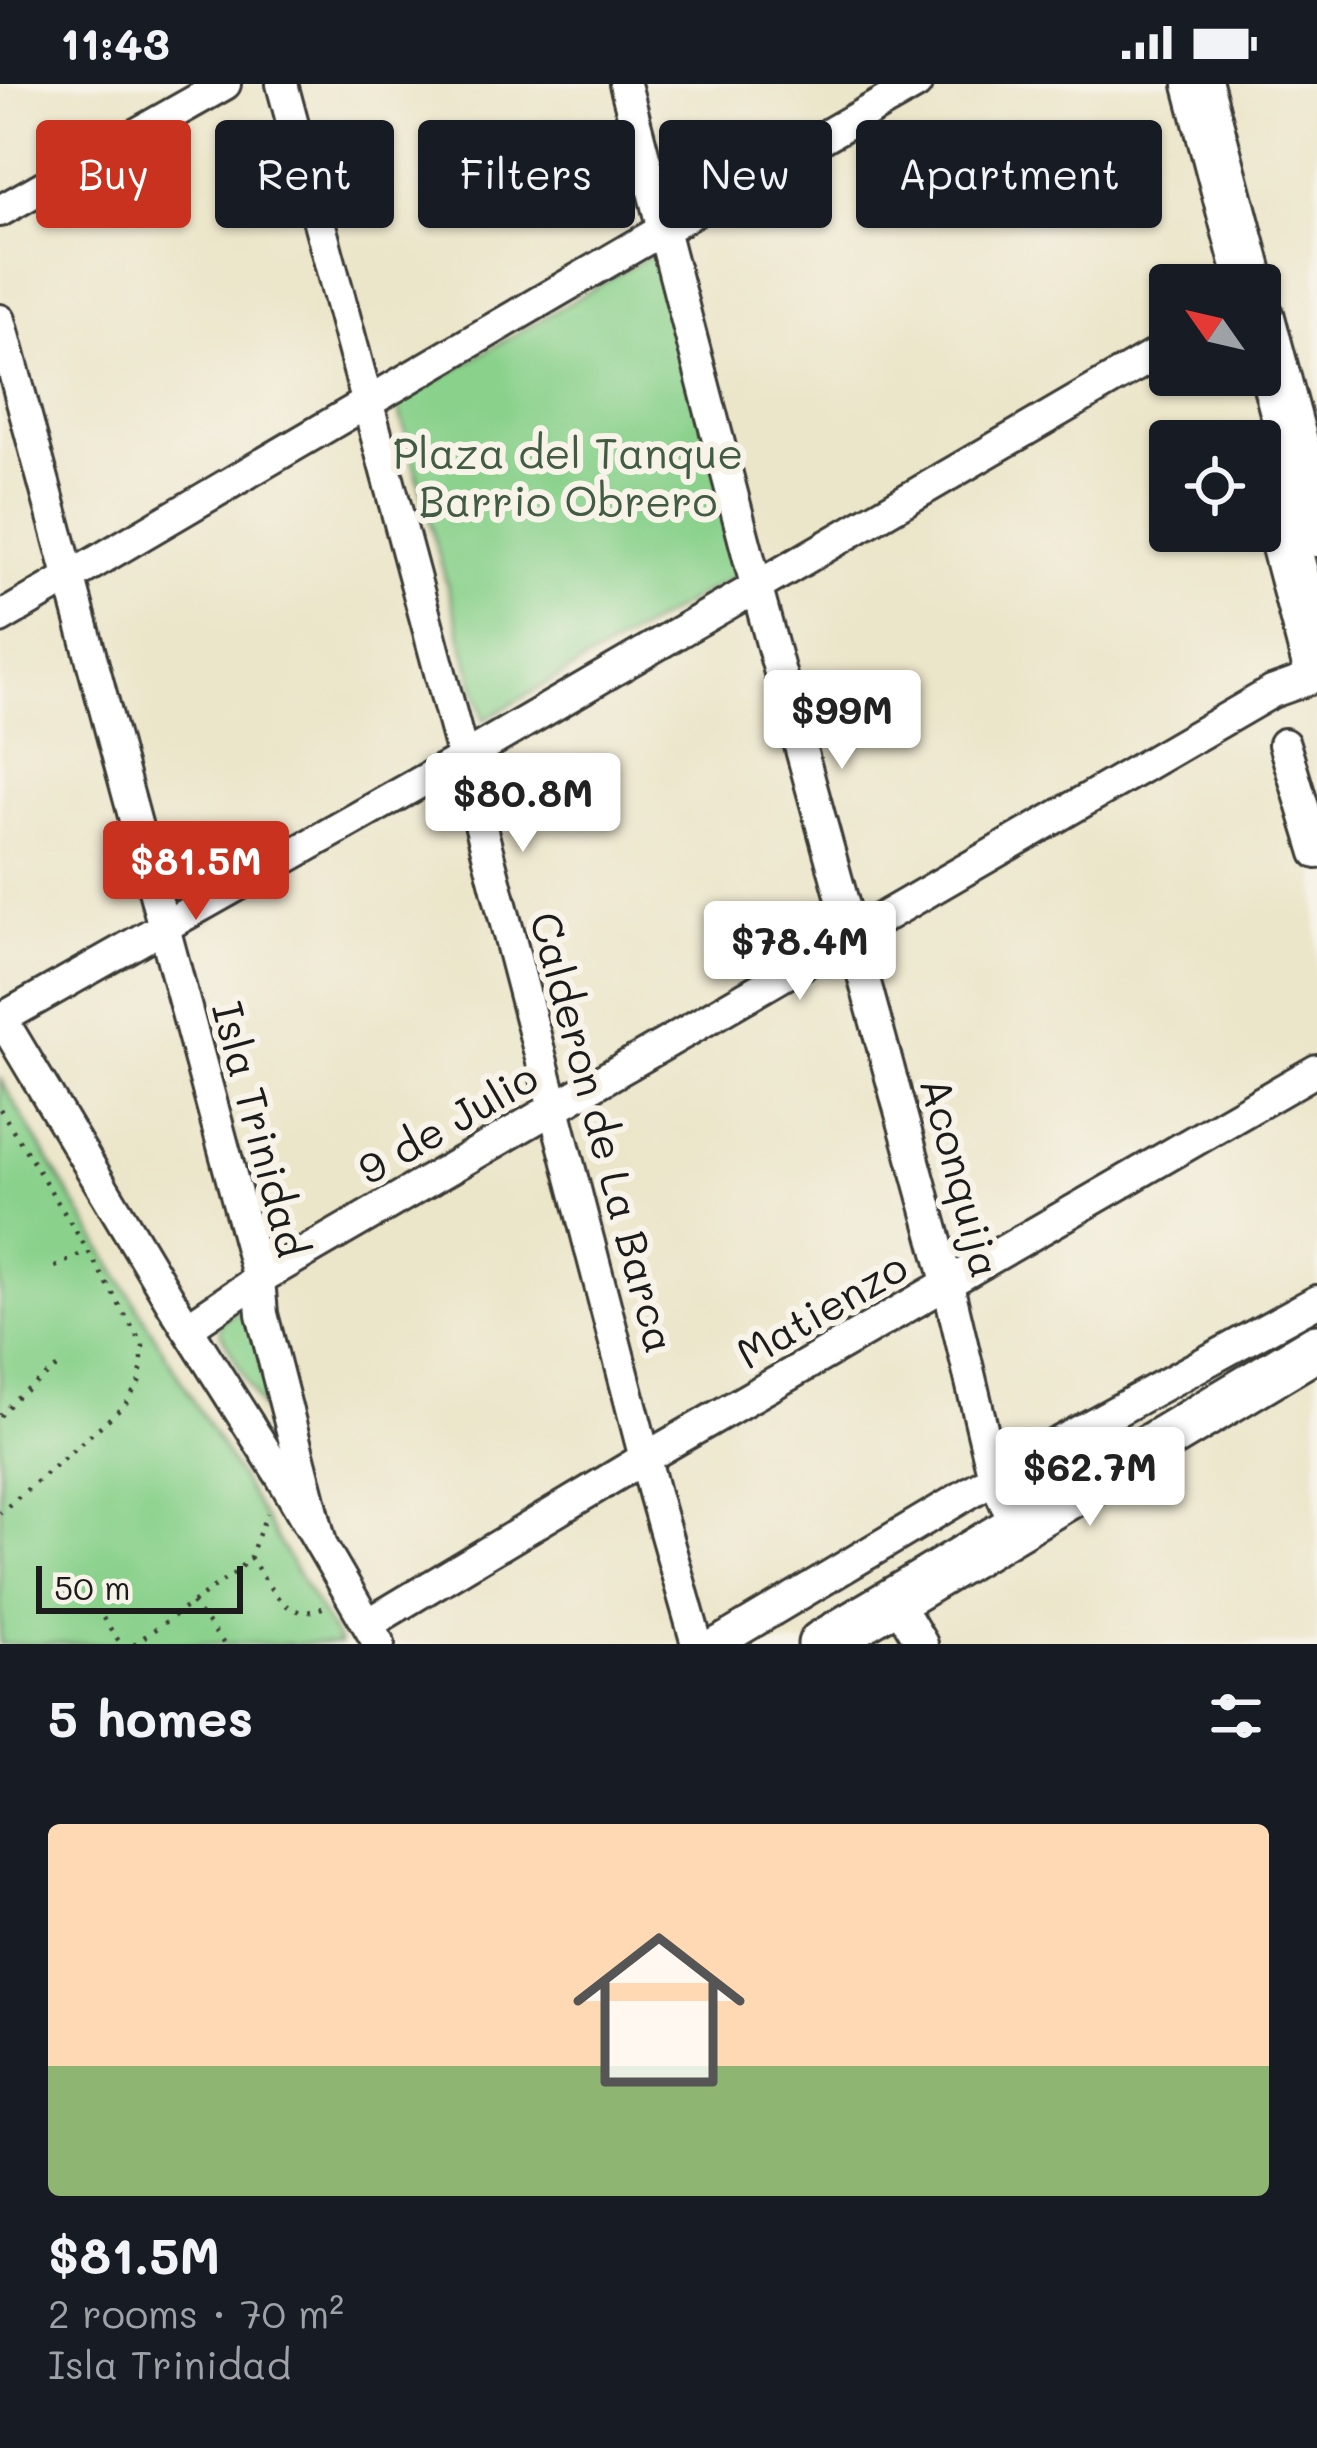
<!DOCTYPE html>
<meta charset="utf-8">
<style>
:root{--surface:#171b24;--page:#242831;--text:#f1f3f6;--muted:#9ea1a6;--line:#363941;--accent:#c8321e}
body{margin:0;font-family:Mali,sans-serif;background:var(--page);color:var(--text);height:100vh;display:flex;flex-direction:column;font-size:45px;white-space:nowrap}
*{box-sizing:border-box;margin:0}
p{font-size:39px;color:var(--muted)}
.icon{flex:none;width:66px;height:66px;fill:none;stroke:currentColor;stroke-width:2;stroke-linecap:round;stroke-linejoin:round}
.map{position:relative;height:1560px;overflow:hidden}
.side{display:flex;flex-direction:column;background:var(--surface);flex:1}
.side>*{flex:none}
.hud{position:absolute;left:36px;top:36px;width:1245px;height:108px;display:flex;gap:24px}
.needle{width:78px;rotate:304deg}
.tools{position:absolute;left:1149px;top:180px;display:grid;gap:24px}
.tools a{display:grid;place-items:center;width:132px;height:132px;border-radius:12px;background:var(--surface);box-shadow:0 3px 9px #0004;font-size:60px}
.scale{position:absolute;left:36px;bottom:30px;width:207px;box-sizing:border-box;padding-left:12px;border:6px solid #1c1c1c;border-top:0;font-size:33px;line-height:42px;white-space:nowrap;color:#1c1c1c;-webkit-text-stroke:9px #f7f3e8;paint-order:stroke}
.price{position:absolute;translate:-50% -102px;padding:0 27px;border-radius:12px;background:#fff;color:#222;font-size:39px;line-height:78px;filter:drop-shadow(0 3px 6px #0008)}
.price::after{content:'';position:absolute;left:50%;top:72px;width:36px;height:27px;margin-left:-18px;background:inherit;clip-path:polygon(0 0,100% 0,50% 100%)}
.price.selected{background:var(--accent);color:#fff}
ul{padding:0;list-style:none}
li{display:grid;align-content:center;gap:24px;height:636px;padding:0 48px}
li+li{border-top:3px solid var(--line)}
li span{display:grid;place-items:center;height:372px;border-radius:12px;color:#555}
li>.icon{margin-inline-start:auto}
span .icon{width:216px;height:216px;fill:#fffc;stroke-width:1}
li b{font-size:51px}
h2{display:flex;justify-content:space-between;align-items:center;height:144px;padding:0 48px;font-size:51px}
.pill{padding:0 42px;border-radius:12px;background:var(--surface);box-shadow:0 3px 9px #0004;font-size:42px;line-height:108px}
.pill.selected{background:var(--accent);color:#fff}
.status{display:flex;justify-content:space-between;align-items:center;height:84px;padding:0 60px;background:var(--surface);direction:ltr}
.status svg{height:33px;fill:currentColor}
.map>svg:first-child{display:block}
.green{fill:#8ad18c;stroke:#537654;stroke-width:3}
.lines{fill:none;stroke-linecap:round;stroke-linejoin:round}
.minor-casing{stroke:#3b3a36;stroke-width:36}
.secondary-casing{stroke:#3b3a36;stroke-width:51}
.primary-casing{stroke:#3b3a36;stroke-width:54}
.path{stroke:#3b3a36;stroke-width:4.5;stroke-dasharray:3 9;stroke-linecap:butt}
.minor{stroke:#fff;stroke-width:30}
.secondary{stroke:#fff;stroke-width:45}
.primary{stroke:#fff;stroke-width:48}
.labels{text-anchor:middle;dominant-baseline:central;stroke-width:12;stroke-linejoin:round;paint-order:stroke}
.park-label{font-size:42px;fill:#425b43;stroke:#f7f3e8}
.street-label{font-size:42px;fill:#1c1c1c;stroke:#f7f3e8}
</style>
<div class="status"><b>11:43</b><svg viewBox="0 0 49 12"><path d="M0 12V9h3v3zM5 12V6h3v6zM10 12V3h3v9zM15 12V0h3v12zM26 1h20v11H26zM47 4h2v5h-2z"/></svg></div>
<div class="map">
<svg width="1317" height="1560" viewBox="0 0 1317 1560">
<rect width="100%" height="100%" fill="#f7f3e8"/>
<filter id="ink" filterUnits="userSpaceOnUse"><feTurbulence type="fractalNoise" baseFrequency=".00833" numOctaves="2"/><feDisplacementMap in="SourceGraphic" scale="24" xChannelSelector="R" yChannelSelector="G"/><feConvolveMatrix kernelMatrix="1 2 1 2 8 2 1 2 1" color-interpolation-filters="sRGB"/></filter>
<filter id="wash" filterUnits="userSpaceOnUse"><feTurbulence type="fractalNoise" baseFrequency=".004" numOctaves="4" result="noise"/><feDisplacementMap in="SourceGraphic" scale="48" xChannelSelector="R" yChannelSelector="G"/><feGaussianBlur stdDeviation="2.7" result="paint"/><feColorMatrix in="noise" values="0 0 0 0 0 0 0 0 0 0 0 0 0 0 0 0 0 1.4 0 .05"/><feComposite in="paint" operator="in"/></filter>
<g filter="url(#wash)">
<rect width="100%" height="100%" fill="#ebe5c9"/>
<!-- green -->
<g class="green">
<path d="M 660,166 L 744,486 L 484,636 L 397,319 Z"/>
<path d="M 0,995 L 340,1560 L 0,1560 Z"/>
<path d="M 246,1220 L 283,1363 L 220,1248 L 220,1239 Z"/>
</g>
</g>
<g filter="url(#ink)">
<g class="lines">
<!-- minor casing -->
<g class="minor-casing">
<g id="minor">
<path d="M 282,0 L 463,674 L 654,1409 L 697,1560"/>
<path d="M 625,0 L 757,505 L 948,1201 L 994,1394 L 1016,1442"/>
<path d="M 0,127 L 225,0"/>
<path d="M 0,236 L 259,1195 L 262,1230 L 321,1459"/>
<path d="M 0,534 C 305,356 608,175 916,0"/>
<path d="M 1284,660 L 1317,769"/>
<path d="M 0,932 L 174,1223 L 281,1392 L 379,1560"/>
<path d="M 1,935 L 463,674 L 1170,262"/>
<path d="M 187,1244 L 259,1195 L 1272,608 L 1317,592"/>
<path d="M 895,1515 L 922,1560"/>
<path d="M 368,1540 L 645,1374 L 1317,986"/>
<path d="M 716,1560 L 994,1394 L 1317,1217"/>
</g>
</g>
<!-- secondary casing -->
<g class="secondary-casing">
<path id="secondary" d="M 821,1560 L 1317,1263"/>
</g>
<!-- primary casing -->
<g class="primary-casing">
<g id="primary">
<path d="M 1198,0 L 1251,201"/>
<path d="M 1260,234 L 1317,448"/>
<path d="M 1260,363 L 1317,581"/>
</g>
</g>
<!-- path -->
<g class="path">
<path d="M 0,1025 L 88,1167 L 143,1262 L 140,1297 L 125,1321 L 0,1429"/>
<path d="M 55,1183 L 87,1167"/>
<path d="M 0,1332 L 17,1313 L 61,1281"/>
<path d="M 250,1473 C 270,1501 285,1542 324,1523"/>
<path d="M 192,1519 L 224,1560"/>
<path d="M 103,1534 L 121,1560"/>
<path d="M 134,1560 L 236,1488 L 250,1473 L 267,1429"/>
</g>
<!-- minor -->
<use href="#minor" class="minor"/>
<!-- secondary -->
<use href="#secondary" class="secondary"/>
<!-- primary -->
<use href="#primary" class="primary"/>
</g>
</g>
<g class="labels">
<!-- park labels -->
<g class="park-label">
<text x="568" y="368">Plaza del Tanque<tspan x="568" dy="48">Barrio Obrero</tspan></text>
</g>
<!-- street labels -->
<g class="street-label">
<text transform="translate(447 1038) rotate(-30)">9 de Julio</text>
<text transform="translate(261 1045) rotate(75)">Isla Trinidad</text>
<text transform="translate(604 1048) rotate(75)">Calderon de La Barca</text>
<text transform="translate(962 1093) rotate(75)">Aconquija</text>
<text transform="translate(821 1225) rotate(-30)">Matienzo</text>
</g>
</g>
</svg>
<div class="tools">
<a><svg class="needle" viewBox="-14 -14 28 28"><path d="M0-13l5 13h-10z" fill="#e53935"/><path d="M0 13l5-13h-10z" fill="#9ea1a6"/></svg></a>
<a><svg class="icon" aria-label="locate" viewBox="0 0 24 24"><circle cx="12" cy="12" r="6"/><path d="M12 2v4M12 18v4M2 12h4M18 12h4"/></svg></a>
</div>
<div class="scale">50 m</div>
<b class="price" style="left:842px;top:688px">$99M</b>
<b class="price" style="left:523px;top:771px">$80.8M</b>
<b class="price selected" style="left:196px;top:839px">$81.5M</b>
<b class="price" style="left:800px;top:919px">$78.4M</b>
<b class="price" style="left:1090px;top:1445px">$62.7M</b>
<div class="hud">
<a class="pill selected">Buy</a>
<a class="pill">Rent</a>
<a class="pill">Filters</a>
<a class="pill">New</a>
<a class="pill">Apartment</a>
</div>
</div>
<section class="side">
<h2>5 homes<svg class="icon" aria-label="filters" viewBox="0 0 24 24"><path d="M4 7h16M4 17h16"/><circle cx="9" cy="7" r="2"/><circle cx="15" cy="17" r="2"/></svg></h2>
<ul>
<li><span style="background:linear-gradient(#ffd9b3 65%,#8fb573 0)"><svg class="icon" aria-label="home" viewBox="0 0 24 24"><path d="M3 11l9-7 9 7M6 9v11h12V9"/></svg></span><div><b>$81.5M</b><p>2 rooms · 70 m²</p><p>Isla Trinidad</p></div></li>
</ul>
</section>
